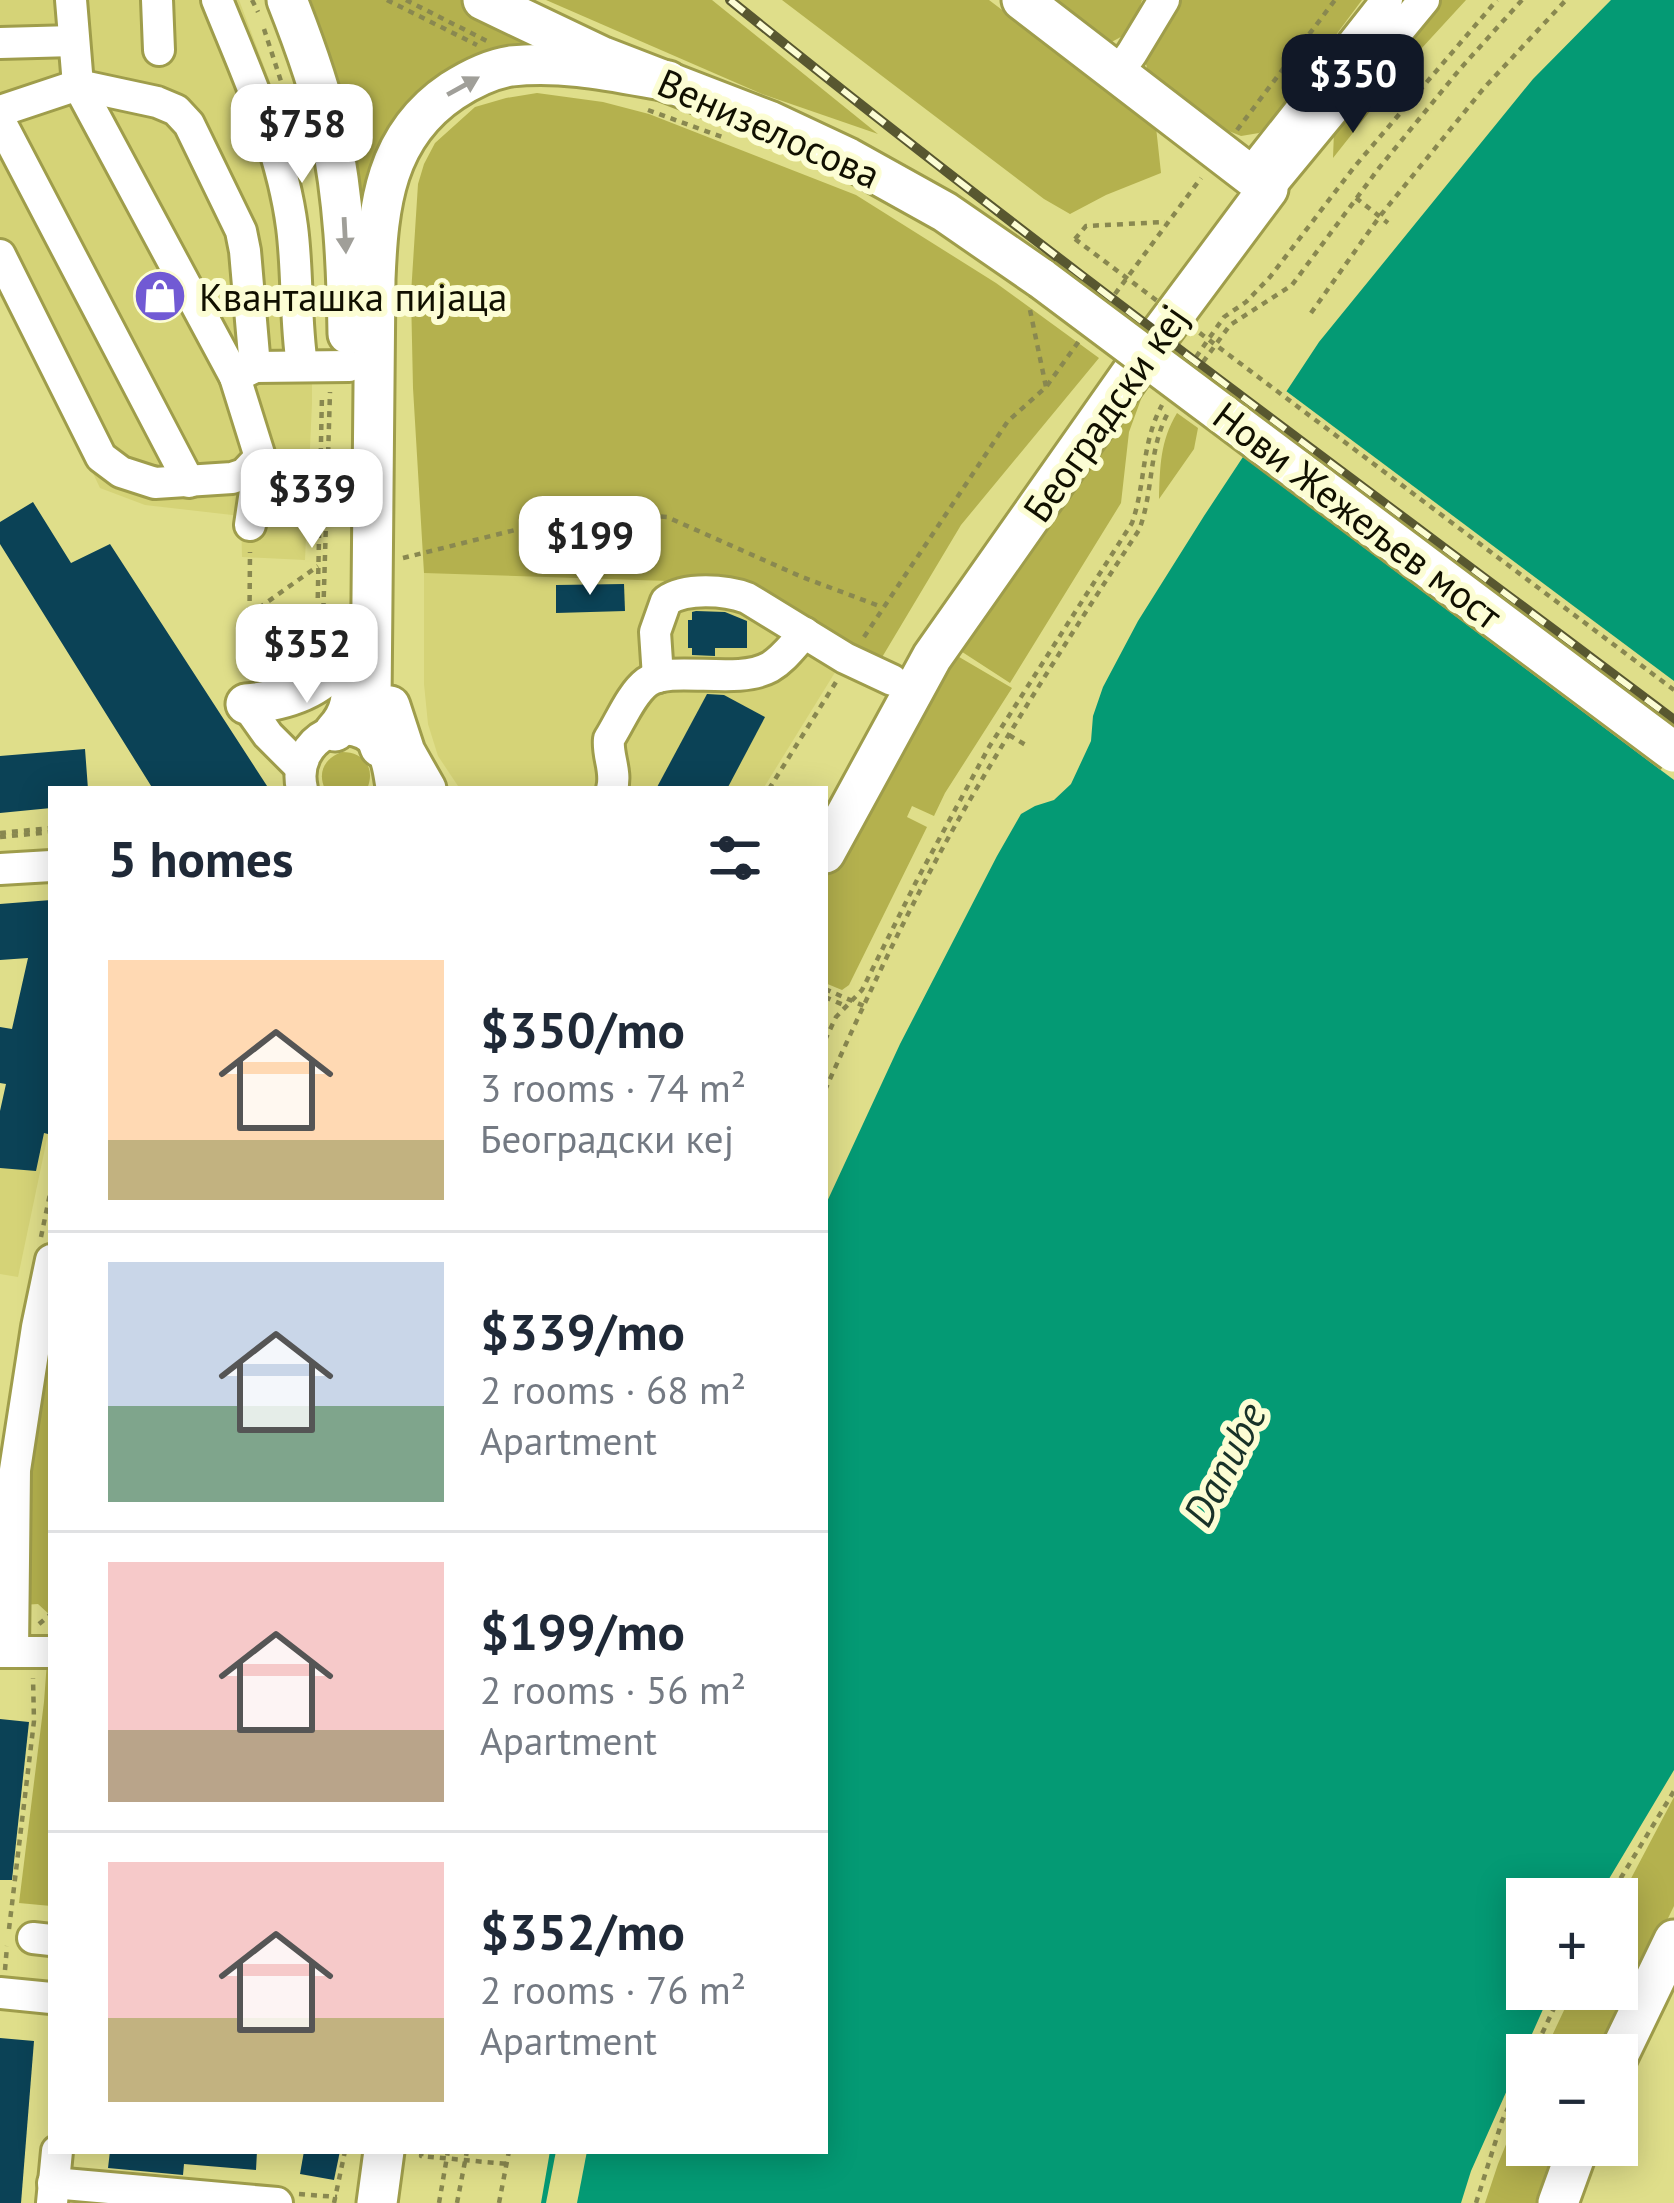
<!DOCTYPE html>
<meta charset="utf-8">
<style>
:root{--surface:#fff;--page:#f2f2f3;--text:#1f2937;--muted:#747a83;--line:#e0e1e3;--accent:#111827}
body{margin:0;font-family:"PT Sans",sans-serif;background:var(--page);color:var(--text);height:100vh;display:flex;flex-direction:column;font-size:45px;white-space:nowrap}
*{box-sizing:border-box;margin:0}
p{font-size:39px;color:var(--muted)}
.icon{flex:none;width:66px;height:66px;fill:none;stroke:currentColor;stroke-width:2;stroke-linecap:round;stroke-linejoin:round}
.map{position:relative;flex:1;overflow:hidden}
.side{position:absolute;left:48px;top:786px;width:780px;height:1368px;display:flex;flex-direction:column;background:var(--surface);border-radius:0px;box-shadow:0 6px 30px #0003}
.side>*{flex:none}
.buttons{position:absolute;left:1506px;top:1878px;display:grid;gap:24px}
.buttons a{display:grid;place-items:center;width:132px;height:132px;border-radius:0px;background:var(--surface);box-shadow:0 6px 30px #0003;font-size:60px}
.price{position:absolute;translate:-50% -102px;padding:0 27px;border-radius:24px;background:#fff;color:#222;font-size:39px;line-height:78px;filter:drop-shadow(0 3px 6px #0008)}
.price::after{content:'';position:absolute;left:50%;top:72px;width:36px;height:27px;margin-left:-18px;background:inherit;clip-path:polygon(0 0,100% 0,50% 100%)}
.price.current{background:var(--accent);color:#fff}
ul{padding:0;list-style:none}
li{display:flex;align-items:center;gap:36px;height:300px;padding:0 60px}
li+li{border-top:3px solid var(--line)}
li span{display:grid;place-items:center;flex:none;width:336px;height:240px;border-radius:0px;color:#555}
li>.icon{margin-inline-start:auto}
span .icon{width:144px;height:144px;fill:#fffc;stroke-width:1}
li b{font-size:51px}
h2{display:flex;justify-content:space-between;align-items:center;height:144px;padding:0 60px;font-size:51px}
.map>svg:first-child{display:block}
.built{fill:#d5d377}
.green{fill:#b4b14e}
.water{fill:#049a74}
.pier{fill:#dfde8a}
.building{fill:#0b4256}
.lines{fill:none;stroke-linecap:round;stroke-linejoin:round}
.minor-casing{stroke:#9f9d4b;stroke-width:36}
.major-casing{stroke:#9f9d4b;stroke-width:45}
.path{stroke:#898850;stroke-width:4.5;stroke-dasharray:6 6;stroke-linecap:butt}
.minor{stroke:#fff;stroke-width:30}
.major{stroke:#fff;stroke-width:39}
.rail-casing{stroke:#585730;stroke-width:10}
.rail{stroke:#fcfdd4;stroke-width:6;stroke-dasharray:18;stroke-linecap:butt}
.major-bridge-casing{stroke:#9f9d4b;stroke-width:45;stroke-linecap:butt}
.path-bridge{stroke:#898850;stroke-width:4.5;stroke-dasharray:6 6;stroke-linecap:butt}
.major-bridge{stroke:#fff;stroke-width:39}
.oneway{fill:#a09f99}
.labels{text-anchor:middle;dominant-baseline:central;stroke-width:12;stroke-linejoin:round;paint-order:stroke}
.street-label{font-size:39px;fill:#111000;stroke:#fcfdd4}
.poi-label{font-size:39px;fill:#111000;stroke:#fcfdd4;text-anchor:start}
.water-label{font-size:42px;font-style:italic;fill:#183228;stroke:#fcfdd4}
</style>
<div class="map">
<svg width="1674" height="2203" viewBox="0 0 1674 2203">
<rect width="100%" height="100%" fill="#dfde8a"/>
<!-- built -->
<g class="built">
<path d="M 0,0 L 239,0 L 279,106 L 302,187 L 312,314 L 312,403 L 305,560 L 242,557 L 241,516 L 145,505 L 100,488 L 0,277 Z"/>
<path d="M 707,570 L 855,640 L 763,789 L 460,789 L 438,756 L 428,724 L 424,684 L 424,573 Z"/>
<path d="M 0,1124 L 48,1134 L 18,1277 L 0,1274 Z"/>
</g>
<!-- green -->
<g class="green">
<path d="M 294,0 L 468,0 L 559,49 L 436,82 L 358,269 Z"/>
<path d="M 546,0 L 712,0 L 878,134 L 762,94 Z"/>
<path d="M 782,0 L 989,0 L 1156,127 L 1161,173 L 1106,195 L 1070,214 L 1044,199 Z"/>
<path d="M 1046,0 L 1142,0 C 1133,25 1133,34 1106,44 Z"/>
<path d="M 1172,0 L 1362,0 L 1277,114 L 1259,133 L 1241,136 L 1209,123 L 1149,76 L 1144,56 Z"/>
<path d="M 1439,0 L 1466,0 L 1409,62 L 1333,158 L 1334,131 L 1343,115 Z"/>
<path d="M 537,93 L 603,102 L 649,114 L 856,195 L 996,283 L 1099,358 L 961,525 L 881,659 L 730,583 L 424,573 L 413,388 L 411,294 L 418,184 L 424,164 L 435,143 L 475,107 L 506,98 Z"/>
<path d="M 1132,383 L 1144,391 L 1129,432 L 1121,503 L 1010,683 L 953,646 Z"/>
<path d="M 1177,413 L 1198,428 L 1194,449 L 1159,499 C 1160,467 1160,441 1177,413 Z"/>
<path d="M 954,654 L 1012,688 L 945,793 L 934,816 L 912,806 L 907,817 L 927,827 L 849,985 L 842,990 L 825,983 L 825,872 Z"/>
<path d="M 342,752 C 364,752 376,768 367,789 L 325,789 C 317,772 325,758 342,752 Z"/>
<path d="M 51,1287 L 51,1616 L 38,1604 L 22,1605 L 21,1468 Z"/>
<path d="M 47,1661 L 51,1661 L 51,1906 L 19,1903 L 44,1702 Z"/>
<path d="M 1674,1797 L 1674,1906 L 1601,2055 L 1543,2055 L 1574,1989 L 1617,1989 L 1617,1905 Z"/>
<path d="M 1527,2093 L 1527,2145 L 1561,2145 L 1540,2203 L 1485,2203 L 1498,2164 Z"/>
</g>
<!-- water -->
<path class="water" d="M 1611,0 L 1674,0 L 1674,1770 L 1597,1899 L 1527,1899 L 1527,1989 L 1552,1989 L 1471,2171 L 1461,2203 L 541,2203 L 550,2151 L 825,2151 L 825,1206 L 900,1044 L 997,856 L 1021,814 L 1035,806 L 1054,800 L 1071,784 L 1091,741 L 1093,716 L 1103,687 L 1138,621 L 1204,516 L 1319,342 L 1533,79 Z"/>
<!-- pier -->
<g class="pier">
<path d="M 1282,388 L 1674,681 L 1674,780 L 1238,453 Z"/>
<path d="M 556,2151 L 587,2151 L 577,2203 L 546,2203 Z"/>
</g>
<!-- building -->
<g class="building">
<path d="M 33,502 L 71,563 L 110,544 L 269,789 L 153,789 L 0,544 L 0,522 Z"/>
<path d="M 624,584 L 625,611 L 556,613 L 556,585 Z"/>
<path d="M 696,611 L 725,612 L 747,621 L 747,648 L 715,648 L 715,656 L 692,655 L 692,648 L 688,648 L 688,620 L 692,620 L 692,612 Z"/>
<path d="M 707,694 L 724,695 L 765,717 L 727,789 L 656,789 Z"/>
<path d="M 85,749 L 88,789 L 51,789 L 51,808 L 0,813 L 0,756 Z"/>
<path d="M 51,900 L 51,1120 L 48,1134 L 44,1133 L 36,1171 L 0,1168 L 0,1111 L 6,1084 L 0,1083 L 0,1027 L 12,1029 L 28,958 L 0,960 L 0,904 Z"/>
<path d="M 0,1719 L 29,1722 L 12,1880 L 0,1880 Z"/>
<path d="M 0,2038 L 34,2041 L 21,2203 L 0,2203 Z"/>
<path d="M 110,2151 L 257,2151 L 256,2170 L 184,2164 L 183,2175 L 108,2168 Z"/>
<path d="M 304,2151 L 340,2151 L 334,2180 L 300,2174 Z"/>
</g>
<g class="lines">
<!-- minor casing -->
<g class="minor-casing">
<g id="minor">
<path d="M 71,0 L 78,85 L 235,377 L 255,367 L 349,366"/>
<path d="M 157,0 L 159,50"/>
<path d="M 217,0 C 246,72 282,149 292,227 C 298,273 295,319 302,365"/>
<path d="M 0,43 L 74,41"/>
<path d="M 1117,74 L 1132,53 L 1164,0"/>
<path d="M 0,111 L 78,85 L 157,102 L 176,110 L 189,124 L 241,231 L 245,251 L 255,367"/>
<path d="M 0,121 L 189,482"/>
<path d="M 1249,175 L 1387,0"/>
<path d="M 1268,189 L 1424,0"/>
<path d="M 0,255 L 101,457 L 121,472 L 155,483 L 232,478 L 244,474 L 260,457"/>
<path d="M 235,377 L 260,457 L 250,525"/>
<path d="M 658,677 L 655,632 L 666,601 C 685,587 726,590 747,598 L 845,658 L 892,680"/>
<path d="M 246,704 L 268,735 L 300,767"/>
<path d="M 302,789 C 290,738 353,706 382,751 C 389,762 389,776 392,789"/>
<path d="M 612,789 C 617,771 607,756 609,739 C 620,722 631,694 647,682 C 672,664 736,686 770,667 C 784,659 794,644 805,633"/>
<path d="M 0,869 L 51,866"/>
<path d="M 0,1652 L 51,1652"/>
<path d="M 13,1652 L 15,1470 L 37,1327 L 51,1260"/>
<path d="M 33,1938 L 51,1940"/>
<path d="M 0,1993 L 51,1998"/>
<path d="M 53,2183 L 277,2203"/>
<path d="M 52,2203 L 57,2151"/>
</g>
</g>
<!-- major casing -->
<g class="major-casing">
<g id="major">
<path d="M 287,0 C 304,43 320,87 330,132 C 344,199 347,266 348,334"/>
<path d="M 483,0 L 603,57 L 769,121 L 848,158 L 945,212 L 1042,279"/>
<path d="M 246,704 C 279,701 320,691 339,660 C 344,653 347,642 350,634"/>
<path d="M 390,706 L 405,752 L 426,789"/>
<path d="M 335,731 C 353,712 352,694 352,669"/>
<path d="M 380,747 L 372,724 L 371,703 L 375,279 C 378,205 385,136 452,91 C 469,80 491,69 511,66 C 564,60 616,72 668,81"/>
<path d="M 825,853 L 932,657 L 1140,361 L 1268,189 L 1022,0"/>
<path d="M 1617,2058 L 1674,1940"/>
<path d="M 377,2203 L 384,2151"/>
<path d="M 1558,2203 L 1579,2145"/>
</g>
</g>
<!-- path -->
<g class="path">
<path d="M 252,0 L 258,12"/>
<path d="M 387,0 L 477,45"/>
<path d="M 406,0 L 487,41"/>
<path d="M 264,29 L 292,115"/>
<path d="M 648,110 L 722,137"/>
<path d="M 1237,130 L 1335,0"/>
<path d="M 1356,198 L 1388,223"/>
<path d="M 1075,239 L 1086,226 L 1165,222"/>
<path d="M 1115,294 L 1201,178"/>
<path d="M 1030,310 L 1046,387"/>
<path d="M 1311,313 L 1380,216 L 1484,88 L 1566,0"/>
<path d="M 1196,357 L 1224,317 L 1246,302 L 1270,277 L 1355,166 L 1497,0"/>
<path d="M 1203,362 L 1230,325 L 1292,285 L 1379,168 L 1460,69 L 1522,0"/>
<path d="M 403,558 L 595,510 L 667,517 L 802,577 L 882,607"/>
<path d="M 249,615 L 318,566"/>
<path d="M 323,621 L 330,392"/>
<path d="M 317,634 L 322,394"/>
<path d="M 864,637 L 1008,421 L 1046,387 L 1079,341"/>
<path d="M 249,673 L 250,552"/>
<path d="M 1009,735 L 1029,747"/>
<path d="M 769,789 L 836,682"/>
<path d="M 0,833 L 51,828"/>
<path d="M 0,837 L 51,832"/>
<path d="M 825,989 L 864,1006"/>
<path d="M 825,997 L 846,1006"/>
<path d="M 825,1040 L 836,1017 L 862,990 L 917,880 L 989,747 L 1132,523 C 1146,483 1141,444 1162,405"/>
<path d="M 825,1090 C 868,995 912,900 964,810 C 1019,715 1079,622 1139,530 C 1154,491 1148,448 1169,411"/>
<path d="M 41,1237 L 51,1189"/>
<path d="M 39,1624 L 51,1614"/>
<path d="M 1608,1899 L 1674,1791"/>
<path d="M 9,1929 L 34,1721 L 33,1678"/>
<path d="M 5,1970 L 7,1946"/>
<path d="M 1532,2055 L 1563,1989"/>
<path d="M 422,2151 L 421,2156 L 507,2164"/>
<path d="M 299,2194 L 337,2197"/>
<path d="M 334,2203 L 345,2151"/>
<path d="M 439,2203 L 448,2151"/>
<path d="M 457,2203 L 467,2151"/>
<path d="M 499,2203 L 509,2151"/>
<path d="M 1476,2203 L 1502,2121 L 1527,2067"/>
</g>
<!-- minor -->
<use href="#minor" class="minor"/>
<!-- major -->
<use href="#major" class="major"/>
<!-- rail casing -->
<g class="rail-casing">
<path id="rail" d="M 730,0 C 1037,249 1358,482 1674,720"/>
</g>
<!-- rail -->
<use href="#rail" class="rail"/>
<!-- major-bridge casing -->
<g class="major-bridge-casing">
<path id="major-bridge" d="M 1042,279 L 1674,752"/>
</g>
<!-- path-bridge -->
<path class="path-bridge" d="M 1075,239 L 1674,690"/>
<!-- major-bridge -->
<use href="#major-bridge" class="major-bridge"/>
</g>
<!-- one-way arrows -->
<defs><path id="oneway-solid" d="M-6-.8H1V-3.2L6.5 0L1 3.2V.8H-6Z" transform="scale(3)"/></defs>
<g class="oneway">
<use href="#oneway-solid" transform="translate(463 86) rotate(-29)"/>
<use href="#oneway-solid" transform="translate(345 235) rotate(87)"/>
</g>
<!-- icons -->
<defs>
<g id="shop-disc" transform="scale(2.7)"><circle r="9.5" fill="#715ad4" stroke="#fcfdd4"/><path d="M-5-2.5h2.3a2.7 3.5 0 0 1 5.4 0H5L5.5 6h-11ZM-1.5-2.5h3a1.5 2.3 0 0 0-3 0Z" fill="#fff"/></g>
</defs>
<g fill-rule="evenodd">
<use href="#shop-disc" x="160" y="296"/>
</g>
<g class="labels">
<!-- street labels -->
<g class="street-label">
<text transform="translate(769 128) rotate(24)">Венизелосова</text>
<text transform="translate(1105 413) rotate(-55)">Београдски кеј</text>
<text transform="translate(1358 515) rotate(37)">Нови Жежељев мост</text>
</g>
<!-- poi labels -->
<g class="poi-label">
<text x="199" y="296">Кванташка пијаца</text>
</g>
<!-- water labels -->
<g class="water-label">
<text transform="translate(1224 1464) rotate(-63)">Danube</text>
</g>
</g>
</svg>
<div class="buttons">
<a>+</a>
<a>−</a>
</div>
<b class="price current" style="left:1353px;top:136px">$350</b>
<b class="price" style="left:302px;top:186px">$758</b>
<b class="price" style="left:312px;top:551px">$339</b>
<b class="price" style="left:590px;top:598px">$199</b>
<b class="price" style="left:307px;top:706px">$352</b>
<section class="side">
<h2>5 homes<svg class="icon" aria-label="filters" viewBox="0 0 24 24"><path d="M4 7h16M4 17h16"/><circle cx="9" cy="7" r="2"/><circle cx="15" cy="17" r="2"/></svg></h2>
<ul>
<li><span style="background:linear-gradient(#ffd9b3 75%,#c2b280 0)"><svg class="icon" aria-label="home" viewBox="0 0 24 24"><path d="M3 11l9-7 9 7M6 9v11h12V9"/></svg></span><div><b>$350/mo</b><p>3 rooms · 74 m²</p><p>Београдски кеј</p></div></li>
<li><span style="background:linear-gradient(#c9d6e8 60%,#7fa58c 0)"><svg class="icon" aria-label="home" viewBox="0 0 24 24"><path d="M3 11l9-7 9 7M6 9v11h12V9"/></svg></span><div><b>$339/mo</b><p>2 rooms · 68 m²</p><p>Apartment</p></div></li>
<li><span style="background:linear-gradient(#f6c9c9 70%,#b9a48a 0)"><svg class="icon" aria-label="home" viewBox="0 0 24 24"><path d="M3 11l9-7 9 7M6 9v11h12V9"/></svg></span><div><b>$199/mo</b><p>2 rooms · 56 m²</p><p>Apartment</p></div></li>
<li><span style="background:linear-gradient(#f6c9c9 65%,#c2b280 0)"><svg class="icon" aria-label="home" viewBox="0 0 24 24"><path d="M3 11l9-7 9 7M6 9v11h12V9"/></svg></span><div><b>$352/mo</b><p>2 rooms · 76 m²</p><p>Apartment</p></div></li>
</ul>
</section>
</div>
